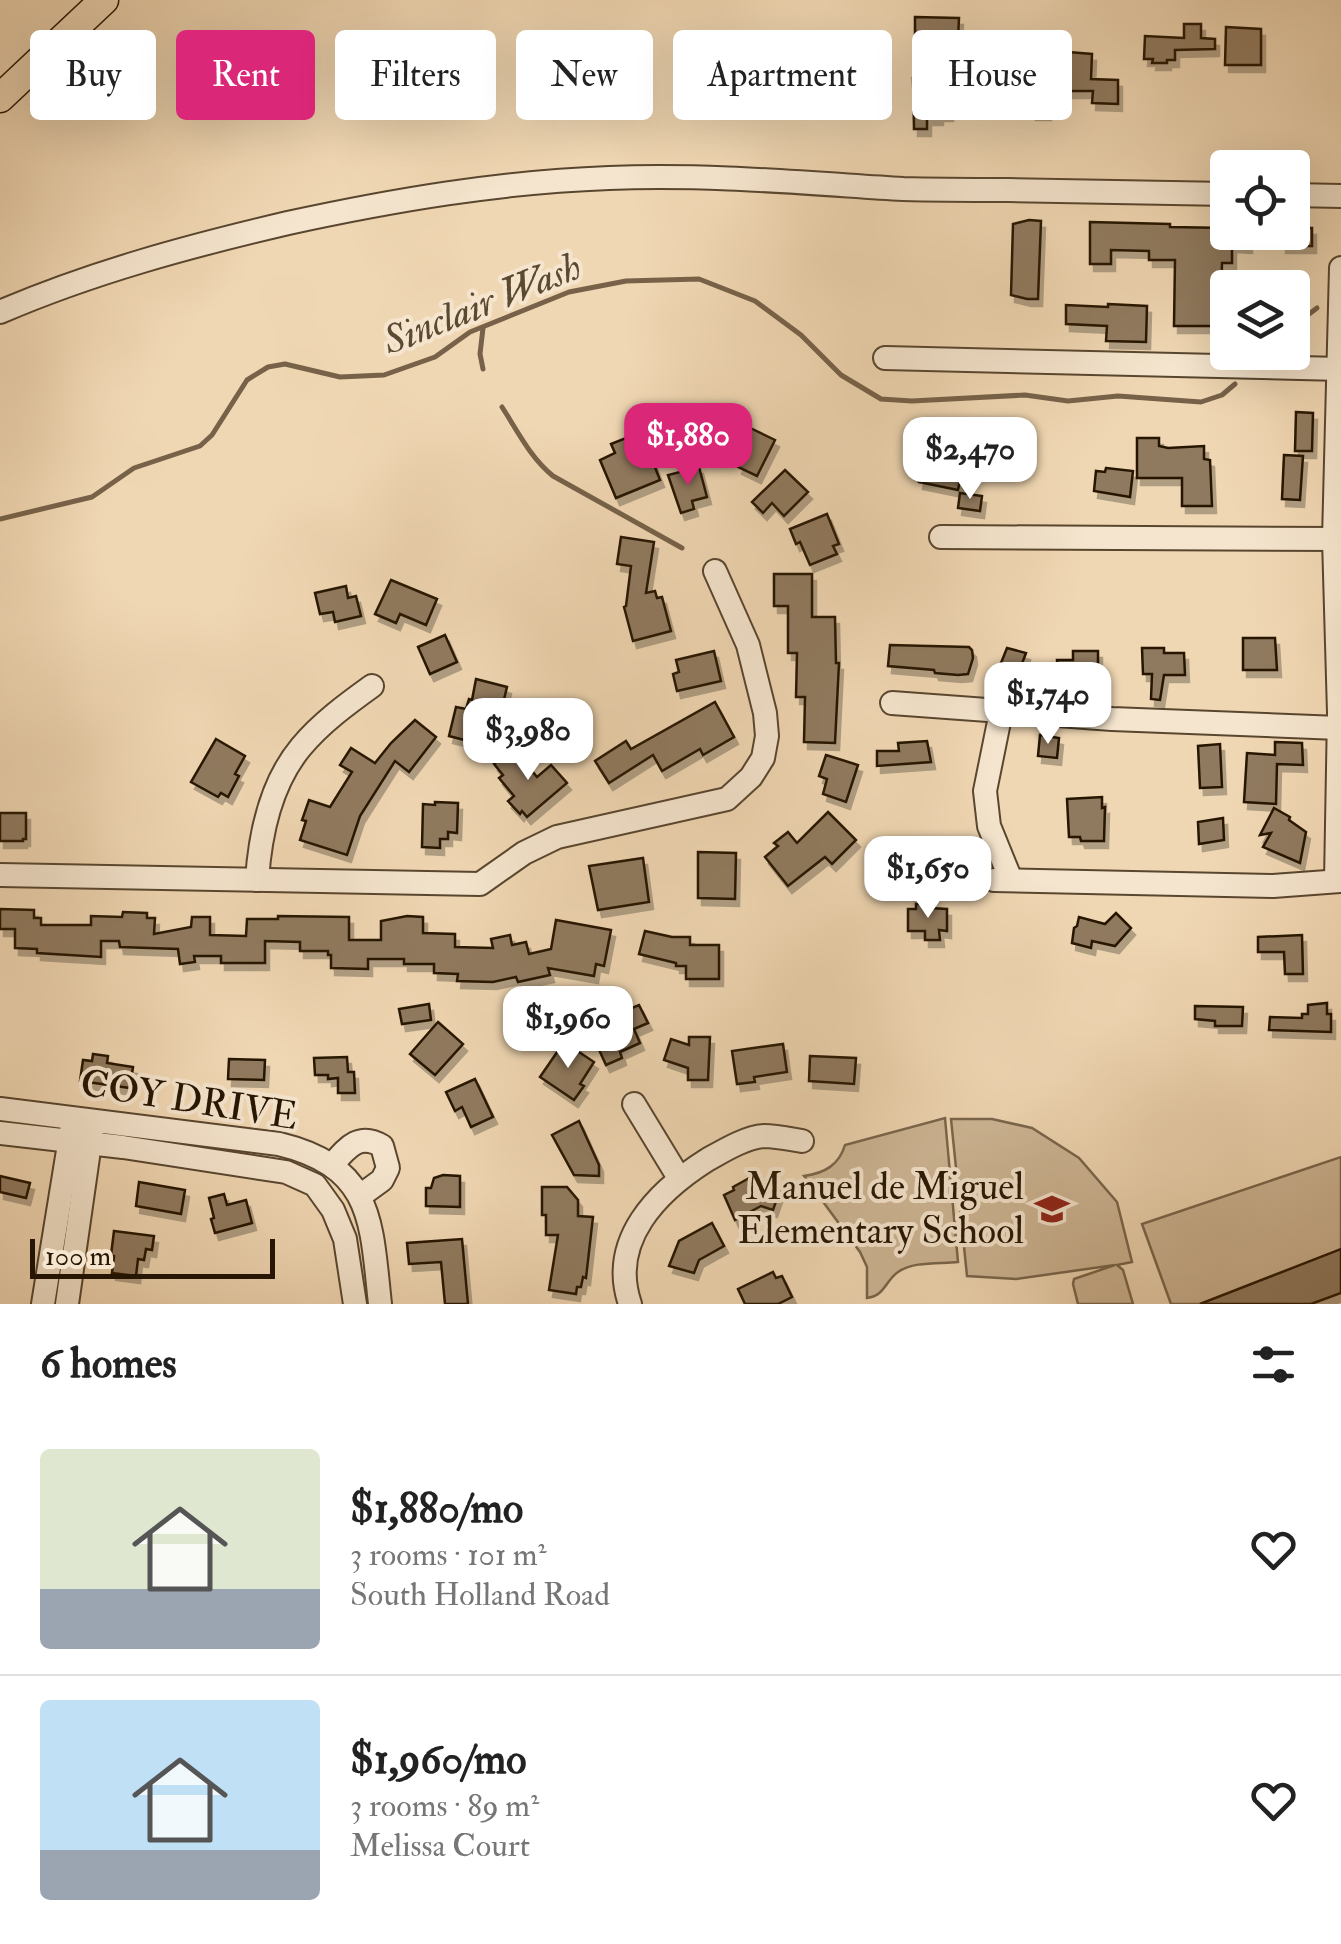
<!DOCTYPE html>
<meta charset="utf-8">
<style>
:root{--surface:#fff;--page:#f6f6f6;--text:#222;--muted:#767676;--line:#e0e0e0;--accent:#db2777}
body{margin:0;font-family:"IM FELL Double Pica",serif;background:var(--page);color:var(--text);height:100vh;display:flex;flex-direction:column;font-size:38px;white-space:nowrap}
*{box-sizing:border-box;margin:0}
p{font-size:32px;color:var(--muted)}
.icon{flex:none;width:55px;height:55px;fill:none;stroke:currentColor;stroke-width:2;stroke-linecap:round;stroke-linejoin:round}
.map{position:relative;height:1304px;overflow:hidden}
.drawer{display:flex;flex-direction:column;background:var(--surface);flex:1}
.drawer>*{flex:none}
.banner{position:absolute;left:30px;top:30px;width:1282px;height:90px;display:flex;gap:20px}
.fabs{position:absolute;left:1210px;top:150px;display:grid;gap:20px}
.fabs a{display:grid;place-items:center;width:100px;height:100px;border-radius:10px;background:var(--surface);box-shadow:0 10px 40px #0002;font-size:50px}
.scale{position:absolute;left:30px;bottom:25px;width:245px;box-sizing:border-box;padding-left:10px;border:5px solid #271603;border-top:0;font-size:28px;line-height:35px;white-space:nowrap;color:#271603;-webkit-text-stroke:8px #f5e5ce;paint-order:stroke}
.price{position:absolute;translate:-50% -85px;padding:0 22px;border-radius:20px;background:#fff;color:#222;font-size:32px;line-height:65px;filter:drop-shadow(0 2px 5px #0008)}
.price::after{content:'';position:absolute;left:50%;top:60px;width:30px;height:22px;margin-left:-15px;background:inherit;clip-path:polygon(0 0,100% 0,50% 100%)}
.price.selected{background:var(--accent);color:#fff}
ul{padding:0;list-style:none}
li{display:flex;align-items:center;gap:30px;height:250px;padding:0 40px}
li+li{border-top:2px solid var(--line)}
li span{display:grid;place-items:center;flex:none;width:280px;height:200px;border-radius:10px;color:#555}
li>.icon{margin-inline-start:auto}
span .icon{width:120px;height:120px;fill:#fffc;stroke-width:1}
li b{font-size:42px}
h2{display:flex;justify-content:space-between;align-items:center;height:120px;padding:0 40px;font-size:42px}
.chip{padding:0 35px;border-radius:10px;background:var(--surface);box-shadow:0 10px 40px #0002;font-size:35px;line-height:90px}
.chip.selected{background:var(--accent);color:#fff}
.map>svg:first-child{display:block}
.green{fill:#ceb695;stroke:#7a664c;stroke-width:2.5}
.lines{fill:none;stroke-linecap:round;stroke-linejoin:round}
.stream{stroke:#776249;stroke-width:5}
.building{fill:#907a5f;stroke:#271603;stroke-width:2.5;filter:url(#shadow)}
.minor-casing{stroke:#59462f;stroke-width:26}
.major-casing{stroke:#271603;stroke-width:31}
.minor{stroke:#f5e5ce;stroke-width:22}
.major{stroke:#f0d7b3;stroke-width:28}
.labels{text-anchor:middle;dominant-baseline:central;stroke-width:8;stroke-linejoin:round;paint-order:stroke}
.street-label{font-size:38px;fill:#271603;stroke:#f5e5ce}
.poi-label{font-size:38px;fill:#271603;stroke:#f5e5ce;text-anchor:end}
.water-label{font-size:40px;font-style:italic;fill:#5c4931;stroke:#f5e5ce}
</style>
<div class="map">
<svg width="1341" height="1304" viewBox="0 0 1341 1304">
<defs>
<filter id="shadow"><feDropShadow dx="4" dy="7" stdDeviation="0" flood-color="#0004"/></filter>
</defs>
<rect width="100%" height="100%" fill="#f0d7b3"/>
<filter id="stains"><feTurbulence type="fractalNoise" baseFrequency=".002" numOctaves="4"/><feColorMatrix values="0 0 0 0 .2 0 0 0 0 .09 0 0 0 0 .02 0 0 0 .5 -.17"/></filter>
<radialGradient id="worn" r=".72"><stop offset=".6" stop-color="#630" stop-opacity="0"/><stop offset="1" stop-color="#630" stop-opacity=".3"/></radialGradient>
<!-- green -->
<g class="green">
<path d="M 945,1118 L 958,1262 C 940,1264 913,1261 898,1272 C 885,1281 885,1296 867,1298 L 867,1267 L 860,1252 L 804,1176 C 825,1173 839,1165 845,1145 Z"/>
<path d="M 951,1119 L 992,1119 L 1032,1128 L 1079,1158 L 1117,1202 L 1132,1262 L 1117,1265 L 1123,1270 L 1133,1304 L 1078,1304 L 1073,1284 L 1074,1279 L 1115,1265 L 1016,1279 L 967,1276 Z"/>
<path d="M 1341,1157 L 1341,1259 L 1218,1304 L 1171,1304 L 1142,1224 Z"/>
</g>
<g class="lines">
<!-- stream -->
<g class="stream">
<path d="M 1292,327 L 1317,308"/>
<path d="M 483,328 L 480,354 L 483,369"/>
<path d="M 502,407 C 518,432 530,457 553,476 L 682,548"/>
<path d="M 0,519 L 92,497 L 134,468 L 200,446 L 212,435 L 247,380 L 268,367 L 285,364 L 340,377 L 384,375 L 435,357 L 470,332 L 569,292 L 626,281 L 699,279 L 755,301 L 801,335 L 841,375 L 881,399 L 912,401 L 1025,395 L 1068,401 L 1118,396 L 1201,402 L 1222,395 L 1235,384"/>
</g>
</g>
<!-- building -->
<g class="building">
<path d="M 915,17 L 959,18 L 958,39 L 944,39 L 944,35 L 915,35 Z"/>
<path d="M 1184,24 L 1201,24 L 1201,38 L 1215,39 L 1215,49 L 1175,50 L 1175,60 L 1167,60 L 1167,63 L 1152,63 L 1153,59 L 1144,59 L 1145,36 L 1184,38 Z"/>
<path d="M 1226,27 L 1261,29 L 1261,65 L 1225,65 Z"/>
<path d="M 1068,52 L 1092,54 L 1091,79 L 1118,80 L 1118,104 L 1092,103 L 1093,91 L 1047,91 L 1047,113 L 1032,113 L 1032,108 L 1001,106 L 999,65 L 1033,66 L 1033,61 L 1068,61 Z"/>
<path d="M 913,78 L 950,78 L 949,114 L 939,114 L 939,118 L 927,118 L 927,129 L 914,129 Z"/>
<path d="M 1029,220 L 1041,221 L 1038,299 L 1027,299 L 1011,295 L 1013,224 Z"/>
<path d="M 1090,222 L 1170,224 L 1170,227 L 1228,228 L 1228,232 L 1248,232 L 1248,246 L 1232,245 L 1232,263 L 1222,263 L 1221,299 L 1228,299 L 1228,340 L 1214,341 L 1215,326 L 1174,326 L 1175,260 L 1149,260 L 1149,251 L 1111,250 L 1111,264 L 1090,264 Z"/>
<path d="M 1292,228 L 1312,228 L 1312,246 L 1282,246 L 1282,232 L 1292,232 Z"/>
<path d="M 1108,304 L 1147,306 L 1146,342 L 1106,341 L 1107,326 L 1066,324 L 1066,305 L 1108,307 Z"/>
<path d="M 1296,412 L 1313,413 L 1312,451 L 1295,451 Z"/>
<path d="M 742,424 L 775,440 L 757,476 L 738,467 L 741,461 L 726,454 Z"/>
<path d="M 631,436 L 635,445 L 638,444 L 645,460 L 651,457 L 660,480 L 616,498 L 600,460 L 615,453 L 611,444 Z"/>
<path d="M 1137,438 L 1159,438 L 1159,446 L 1168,448 L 1204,446 L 1204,459 L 1210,460 L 1212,506 L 1182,506 L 1182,478 L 1137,478 Z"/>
<path d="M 1284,455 L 1303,456 L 1300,500 L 1282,499 Z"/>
<path d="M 923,462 L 962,470 L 958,490 L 919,482 Z"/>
<path d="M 699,467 L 707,497 L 692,501 L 694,509 L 681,513 L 668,475 Z"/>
<path d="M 1106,468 L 1133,471 L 1130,497 L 1094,491 L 1096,471 L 1105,472 Z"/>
<path d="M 785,470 L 808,492 L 784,516 L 772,503 L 763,513 L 752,502 Z"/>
<path d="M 960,493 L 982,496 L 980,511 L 958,508 Z"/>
<path d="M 827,514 L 839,544 L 833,546 L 837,554 L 810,565 L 800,542 L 796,544 L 790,529 Z"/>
<path d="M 621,537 L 654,542 L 646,593 L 655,591 L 657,598 L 662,597 L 671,631 L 633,641 L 624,607 L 626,606 L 631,566 L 617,564 Z"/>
<path d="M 774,574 L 812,574 L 812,617 L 835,617 L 836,663 L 839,663 L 835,743 L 804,742 L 805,697 L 796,697 L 797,653 L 788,653 L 788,606 L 774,606 Z"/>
<path d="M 391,580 L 437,599 L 426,625 L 400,614 L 396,623 L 375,614 Z"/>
<path d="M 346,586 L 348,598 L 356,596 L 361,616 L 335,622 L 333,612 L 320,614 L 315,593 Z"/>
<path d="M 445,635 L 457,662 L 430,674 L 418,647 Z"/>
<path d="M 1243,638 L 1275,638 L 1277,670 L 1243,670 Z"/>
<path d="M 890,645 L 969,647 L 972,650 L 973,658 L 968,674 L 958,675 L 935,673 L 934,670 L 888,666 Z"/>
<path d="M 1007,648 L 1026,653 L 1018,674 L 999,668 Z"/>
<path d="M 1142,648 L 1164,648 L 1164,653 L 1184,653 L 1185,675 L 1164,675 L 1160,700 L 1151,699 L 1152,674 L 1143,674 Z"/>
<path d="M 714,651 L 721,681 L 677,691 L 673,674 L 679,672 L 676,660 Z"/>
<path d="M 1073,651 L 1098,651 L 1098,676 L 1089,677 L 1089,680 L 1058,680 L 1057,660 L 1073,660 Z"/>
<path d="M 476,679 L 507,687 L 494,741 L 473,736 L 472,742 L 449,736 L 456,707 L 466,709 L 469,699 L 472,700 Z"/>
<path d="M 715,702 L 734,737 L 703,755 L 700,749 L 662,771 L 653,755 L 609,783 L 595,761 L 626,741 L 631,749 Z"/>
<path d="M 415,720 L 436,737 L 409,772 L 395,761 L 360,816 L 347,855 L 300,840 L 306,821 L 302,820 L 309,800 L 330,807 L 352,772 L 340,765 L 351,748 L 375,763 L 391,743 Z"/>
<path d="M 1040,735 L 1059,738 L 1057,758 L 1038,756 Z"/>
<path d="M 216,739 L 245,756 L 235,774 L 239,776 L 228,797 L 221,793 L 218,797 L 191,782 Z"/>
<path d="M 927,741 L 931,762 L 877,766 L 877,751 L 899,751 L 898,743 Z"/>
<path d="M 1275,742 L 1302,743 L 1303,765 L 1277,764 L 1276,804 L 1244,802 L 1247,753 L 1275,755 Z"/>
<path d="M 1220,744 L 1222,787 L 1200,788 L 1198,746 Z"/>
<path d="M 513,748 L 537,777 L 551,765 L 567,783 L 527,817 L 522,811 L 520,814 L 508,801 L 514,796 L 499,778 L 503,775 L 494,764 Z"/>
<path d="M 826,755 L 858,765 L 846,802 L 823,794 L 827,779 L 819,776 Z"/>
<path d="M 1102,797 L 1102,808 L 1105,807 L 1104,841 L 1081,841 L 1080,837 L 1069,837 L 1067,799 Z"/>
<path d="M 435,802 L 458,803 L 457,833 L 448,832 L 448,839 L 440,839 L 440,848 L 422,847 L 423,804 L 435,805 Z"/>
<path d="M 1274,808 L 1290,817 L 1289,820 L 1306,832 L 1300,863 L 1263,847 L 1271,833 L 1260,835 Z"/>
<path d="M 828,812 L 856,840 L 832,864 L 825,857 L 788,886 L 765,857 L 778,846 L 774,843 L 788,832 L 797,843 Z"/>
<path d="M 0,813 L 26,813 L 26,839 L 23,839 L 23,841 L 0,841 Z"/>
<path d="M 1223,818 L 1224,840 L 1199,844 L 1198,822 Z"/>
<path d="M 698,852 L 736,853 L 735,899 L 698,898 Z"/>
<path d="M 643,858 L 649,902 L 598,910 L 589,866 Z"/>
<path d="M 916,904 L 930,904 L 930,908 L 947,909 L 947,931 L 939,930 L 940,940 L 925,940 L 925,931 L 908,931 L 908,909 L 916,909 Z"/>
<path d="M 0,909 L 34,910 L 34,918 L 41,918 L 41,925 L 91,925 L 91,916 L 122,917 L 123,912 L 147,913 L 147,918 L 155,918 L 154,934 L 191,927 L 192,917 L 210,917 L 210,935 L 246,936 L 247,919 L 278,919 L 278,916 L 349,917 L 349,940 L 381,940 L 381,921 L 407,916 L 423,917 L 423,933 L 455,934 L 455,947 L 493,948 L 491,939 L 510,935 L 512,945 L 526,942 L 529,954 L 551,949 L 556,920 L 611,930 L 604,966 L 596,964 L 594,976 L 548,968 L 550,975 L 518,982 L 516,977 L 493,982 L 457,981 L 458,974 L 434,973 L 434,964 L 404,964 L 404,959 L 368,959 L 368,969 L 331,968 L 331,955 L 328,955 L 328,951 L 300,951 L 300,942 L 265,941 L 265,963 L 221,963 L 221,956 L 194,956 L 195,962 L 180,964 L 178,949 L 120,947 L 119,941 L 101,941 L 101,957 L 37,953 L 37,949 L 15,948 L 15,929 L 0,929 Z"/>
<path d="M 1116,913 L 1131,928 L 1115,946 L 1092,941 L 1091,948 L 1072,943 L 1074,928 L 1077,926 L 1079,917 L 1105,924 Z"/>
<path d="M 645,931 L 672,937 L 690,937 L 690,945 L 719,945 L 719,979 L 686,979 L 686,966 L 676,966 L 676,963 L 639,954 Z"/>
<path d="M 1302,935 L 1303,974 L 1285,974 L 1284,952 L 1258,952 L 1258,937 Z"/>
<path d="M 1327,1003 L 1327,1014 L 1331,1014 L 1331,1032 L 1269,1030 L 1270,1017 L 1302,1018 L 1302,1014 L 1308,1014 L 1308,1005 Z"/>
<path d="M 429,1004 L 431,1020 L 402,1024 L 399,1009 Z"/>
<path d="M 639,1005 L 648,1023 L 634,1029 L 640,1043 L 620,1052 L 622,1058 L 606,1065 L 585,1019 L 602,1012 L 605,1019 Z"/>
<path d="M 1195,1006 L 1243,1007 L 1242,1026 L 1215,1026 L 1215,1021 L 1195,1019 Z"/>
<path d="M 438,1022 L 463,1044 L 435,1075 L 410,1054 Z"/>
<path d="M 689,1037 L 710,1037 L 708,1080 L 688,1080 L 688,1068 L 664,1060 L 671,1039 L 689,1045 Z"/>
<path d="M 564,1042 L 594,1062 L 580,1084 L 584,1086 L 574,1100 L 540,1077 Z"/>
<path d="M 783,1044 L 787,1072 L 754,1077 L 755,1082 L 737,1084 L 732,1051 Z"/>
<path d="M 93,1054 L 108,1056 L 107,1063 L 133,1067 L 130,1088 L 80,1081 L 83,1060 L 92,1061 Z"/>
<path d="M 810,1056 L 856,1058 L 854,1084 L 809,1081 Z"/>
<path d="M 347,1057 L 348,1072 L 354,1072 L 355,1093 L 338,1093 L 338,1078 L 328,1079 L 328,1075 L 315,1075 L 314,1058 Z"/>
<path d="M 229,1059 L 265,1060 L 264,1080 L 228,1079 Z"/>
<path d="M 475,1079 L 493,1117 L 471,1127 L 462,1107 L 455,1111 L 446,1092 Z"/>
<path d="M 579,1121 L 599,1165 L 599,1176 L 574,1175 L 552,1135 Z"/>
<path d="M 443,1175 L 460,1176 L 460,1207 L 426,1206 L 426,1188 L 431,1188 L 434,1178 Z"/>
<path d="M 0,1176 L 30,1183 L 26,1198 L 0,1192 Z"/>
<path d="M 751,1177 L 781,1187 L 773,1210 L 761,1206 L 735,1220 L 724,1195 L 734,1190 L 733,1187 Z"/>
<path d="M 139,1182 L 185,1190 L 181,1214 L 136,1206 Z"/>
<path d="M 542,1187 L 567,1187 L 578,1200 L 578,1216 L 593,1217 L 586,1278 L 583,1277 L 581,1287 L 577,1287 L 576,1294 L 549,1290 L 558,1235 L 546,1235 L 546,1215 L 542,1215 Z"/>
<path d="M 224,1194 L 227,1205 L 246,1200 L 252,1223 L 215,1233 L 211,1219 L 214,1218 L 209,1198 Z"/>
<path d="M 712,1223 L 724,1246 L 699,1260 L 694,1273 L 669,1266 L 679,1241 Z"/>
<path d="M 114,1231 L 154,1236 L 152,1250 L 146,1249 L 144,1260 L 138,1259 L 136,1276 L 112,1273 L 114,1256 L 111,1255 Z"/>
<path d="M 462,1239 L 468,1304 L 445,1304 L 441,1262 L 409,1264 L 407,1243 Z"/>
<path d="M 1341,1249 L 1341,1293 L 1311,1304 L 1200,1304 Z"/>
<path d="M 773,1272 L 776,1278 L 782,1276 L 792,1297 L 778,1304 L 745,1304 L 738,1289 Z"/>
</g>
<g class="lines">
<!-- minor casing -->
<g class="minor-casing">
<g id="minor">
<path d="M 1292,195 L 1341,196"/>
<path d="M 0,312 C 93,272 190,246 288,223 C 394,200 500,182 609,178 C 707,174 805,183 903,189 C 938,190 973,190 1009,190 C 1082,192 1155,193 1228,194"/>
<path d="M 885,358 L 1341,369"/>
<path d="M 941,537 L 1341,539"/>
<path d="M 892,703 L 1112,719 L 1339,728"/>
<path d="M 1001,712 L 985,791 L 989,826 L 1011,880"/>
<path d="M 0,875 L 480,884 L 524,853 L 557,837 L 727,799 L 751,777 L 763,758 L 767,736 L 765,713 L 748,645 L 715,571"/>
<path d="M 257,880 C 260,835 271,783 301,747 C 321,723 347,704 372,686"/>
<path d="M 994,880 L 1273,886 L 1341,881"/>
<path d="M 1336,881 L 1339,713 L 1334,539 L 1341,268"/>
<path d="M 634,1104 L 679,1178"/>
<path d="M 0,1109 L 279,1144 C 374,1167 371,1222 380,1304"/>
<path d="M 0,1133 L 123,1147 L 286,1172 L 315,1185 L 333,1210 L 345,1239 L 355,1304"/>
<path d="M 332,1165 C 347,1148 359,1132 382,1146 L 388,1168 L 382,1180 L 360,1196"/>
<path d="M 43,1304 L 72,1126"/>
<path d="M 67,1304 L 92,1129"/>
<path d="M 630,1304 C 608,1240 658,1191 707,1160 C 723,1151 746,1137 764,1136 C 776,1136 790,1139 802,1141"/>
</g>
</g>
<!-- major casing -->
<g class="major-casing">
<path id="major" d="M 0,98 L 104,0"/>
</g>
<!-- minor -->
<use href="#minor" class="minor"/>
<!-- major -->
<use href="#major" class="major"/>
</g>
<!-- icons -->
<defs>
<g id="school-bare" transform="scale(2.7)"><path d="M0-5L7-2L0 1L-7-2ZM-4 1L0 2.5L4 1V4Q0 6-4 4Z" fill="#8f2418" stroke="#f5e5ce" stroke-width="2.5" paint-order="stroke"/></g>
</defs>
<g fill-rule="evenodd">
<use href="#school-bare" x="1052" y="1209"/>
</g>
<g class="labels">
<!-- street labels -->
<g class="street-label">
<text transform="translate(189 1100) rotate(9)">COY DRIVE</text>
</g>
<!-- poi labels -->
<g class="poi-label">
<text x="1024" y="1187">Manuel de Miguel<tspan x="1024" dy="44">Elementary School</tspan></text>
</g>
<!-- water labels -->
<g class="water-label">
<text transform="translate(482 304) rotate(-22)">Sinclair Wash</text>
</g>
</g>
<rect width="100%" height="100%" filter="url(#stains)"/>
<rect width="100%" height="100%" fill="url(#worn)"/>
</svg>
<div class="fabs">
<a><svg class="icon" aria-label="locate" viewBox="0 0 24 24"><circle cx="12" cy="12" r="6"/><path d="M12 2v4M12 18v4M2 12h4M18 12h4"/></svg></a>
<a><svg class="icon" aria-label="layers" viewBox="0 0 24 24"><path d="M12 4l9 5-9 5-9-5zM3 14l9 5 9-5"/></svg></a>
</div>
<div class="scale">100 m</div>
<b class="price selected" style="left:688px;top:488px">$1,880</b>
<b class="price" style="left:970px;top:502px">$2,470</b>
<b class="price" style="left:1048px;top:747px">$1,740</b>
<b class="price" style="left:528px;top:783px">$3,980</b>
<b class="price" style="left:928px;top:921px">$1,650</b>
<b class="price" style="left:568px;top:1071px">$1,960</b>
<div class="banner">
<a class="chip">Buy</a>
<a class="chip selected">Rent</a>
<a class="chip">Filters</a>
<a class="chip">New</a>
<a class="chip">Apartment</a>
<a class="chip">House</a>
</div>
</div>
<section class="drawer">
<h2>6 homes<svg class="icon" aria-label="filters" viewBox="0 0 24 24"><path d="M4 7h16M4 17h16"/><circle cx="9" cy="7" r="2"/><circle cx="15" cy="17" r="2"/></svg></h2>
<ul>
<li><span style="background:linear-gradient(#dfe7d0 70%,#9aa5b1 0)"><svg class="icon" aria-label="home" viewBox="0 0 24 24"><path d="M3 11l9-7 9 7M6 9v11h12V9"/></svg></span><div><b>$1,880/mo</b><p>3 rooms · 101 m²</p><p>South Holland Road</p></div><svg class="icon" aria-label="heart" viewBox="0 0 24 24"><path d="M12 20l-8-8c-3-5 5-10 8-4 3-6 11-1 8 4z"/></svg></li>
<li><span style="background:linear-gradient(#bfe0f5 75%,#9aa5b1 0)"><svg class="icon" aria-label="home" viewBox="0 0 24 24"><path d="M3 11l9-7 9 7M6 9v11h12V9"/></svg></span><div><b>$1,960/mo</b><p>3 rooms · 89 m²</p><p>Melissa Court</p></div><svg class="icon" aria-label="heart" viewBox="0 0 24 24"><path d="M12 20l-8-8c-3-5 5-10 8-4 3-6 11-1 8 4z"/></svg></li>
</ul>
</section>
